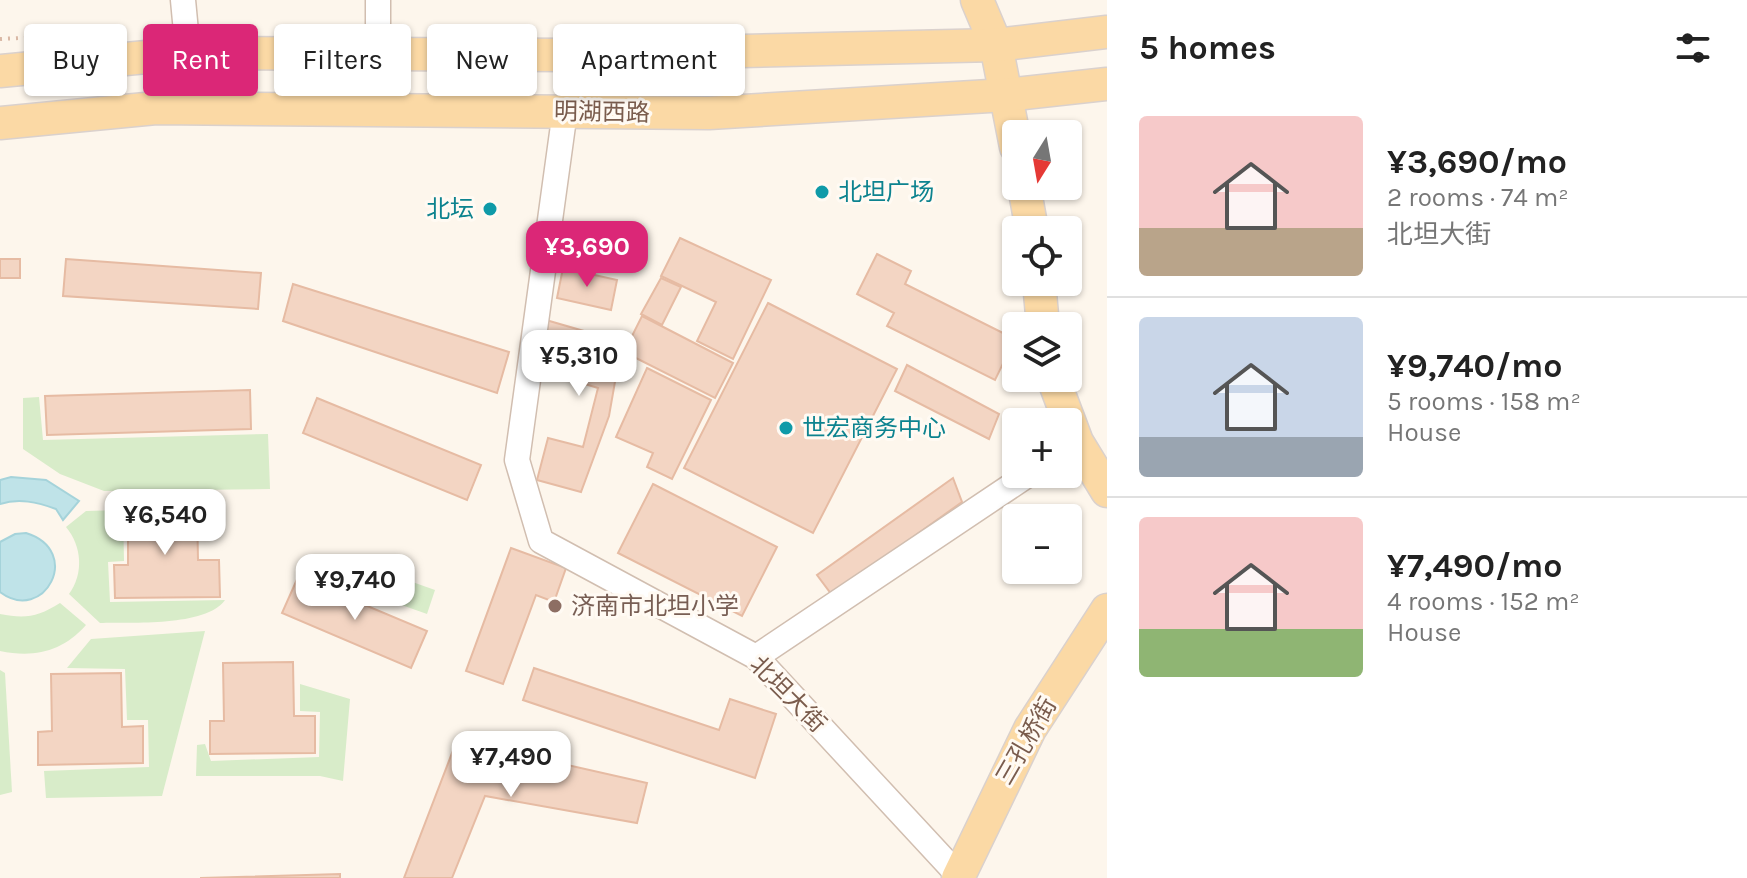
<!DOCTYPE html>
<meta charset="utf-8">
<style>
:root{--surface:#fff;--page:#f2f2f2;--text:#222;--muted:#767676;--line:#e0e0e0;--accent:#db2777}
body{margin:0;font-family:Karla,"Noto Sans SC",sans-serif;background:var(--page);color:var(--text);height:100vh;display:flex;flex-direction:column;font-size:30px;white-space:nowrap}
*{box-sizing:border-box;margin:0}
p{font-size:26px;color:var(--muted)}
.icon{flex:none;width:44px;height:44px;fill:none;stroke:currentColor;stroke-width:2;stroke-linecap:round;stroke-linejoin:round}
.map{position:relative;flex:1;overflow:hidden}
.drawer{display:flex;flex-direction:column;background:var(--surface);width:640px}
.drawer>*{flex:none}
.top-card{position:absolute;left:24px;top:24px;width:760px;height:72px;display:flex;gap:16px}
.needle{width:52px;rotate:191deg}
.tools{position:absolute;left:1002px;top:120px;display:grid;gap:16px}
.tools a{display:grid;place-items:center;width:80px;height:80px;border-radius:8px;background:var(--surface);box-shadow:0 2px 6px #0004;font-size:40px}
.price{position:absolute;translate:-50% -68px;padding:0 18px;border-radius:16px;background:#fff;color:#222;font-size:26px;line-height:52px;filter:drop-shadow(0 2px 4px #0008)}
.price::after{content:'';position:absolute;left:50%;top:48px;width:24px;height:18px;margin-left:-12px;background:inherit;clip-path:polygon(0 0,100% 0,50% 100%)}
.price.on{background:var(--accent);color:#fff}
ul{padding:0;list-style:none}
li{display:flex;align-items:center;gap:24px;height:200px;padding:0 32px}
li+li{border-top:2px solid var(--line)}
li span{display:grid;place-items:center;flex:none;width:224px;height:160px;border-radius:8px;color:#555}
li>.icon{margin-inline-start:auto}
span .icon{width:96px;height:96px;fill:#fffc;stroke-width:1}
li b{font-size:34px}
h2{display:flex;justify-content:space-between;align-items:center;height:96px;padding:0 32px;font-size:34px}
.chip{padding:0 28px;border-radius:8px;background:var(--surface);box-shadow:0 2px 6px #0004;font-size:28px;line-height:72px}
.chip.on{background:var(--accent);color:#fff}
main{display:flex;flex:1;min-height:0}
.map>svg:first-child{display:block}
.green{fill:#d8ecc9}
.water{fill:#bfe3e8;stroke:#a5d3da;stroke-width:2}
.building{fill:#f3d5c3;stroke:#e6bba3;stroke-width:2}
.lines{fill:none;stroke-linecap:round;stroke-linejoin:round}
.minor-casing{stroke:#d1beb0;stroke-width:27}
.major-casing{stroke:#dad1cd;stroke-width:35}
.path{stroke:#d9b8a5;stroke-width:4;stroke-dasharray:2 6;stroke-linecap:butt}
.minor{stroke:#fff;stroke-width:24}
.major{stroke:#fbd9a5;stroke-width:32}
.culture-dot{fill:#0f9aa8;stroke:#fffaf3;stroke-width:3}
.education-dot{fill:#8d6e63;stroke:#fffaf3;stroke-width:3}
.labels{text-anchor:middle;dominant-baseline:central;stroke-width:6;stroke-linejoin:round;paint-order:stroke}
.street-label{font-size:24px;fill:#7a5c4d;stroke:#fffaf3}
.culture-label{font-size:24px;fill:#0d838f;stroke:#fffaf3;text-anchor:start}
.education-label{font-size:24px;fill:#785e54;stroke:#fffaf3;text-anchor:start}
</style>
<main>
<div class="map">
<svg width="1107" height="878" viewBox="0 0 1107 878">
<rect width="100%" height="100%" fill="#fdf6ec"/>
<!-- green -->
<g class="green">
<path d="M 39,397 L 43,440 L 268,434 L 270,489 L 104,491 L 60,474 L 23,449 L 23,398 Z"/>
<path d="M 123,510 L 124,561 L 108,562 L 110,602 L 225,600 C 206,627 131,622 100,623 L 69,594 C 84,574 82,546 66,527 L 86,511 Z"/>
<path d="M 387,573 L 435,590 L 427,614 L 379,597 Z"/>
<path d="M 60,603 L 86,625 C 62,652 34,658 0,651 L 0,614 C 25,619 38,617 60,603 Z"/>
<path d="M 205,631 L 162,796 L 46,798 L 44,771 L 149,767 L 148,720 L 127,720 L 125,669 L 67,668 L 91,639 Z"/>
<path d="M 0,670 L 5,673 L 12,792 L 0,795 Z"/>
<path d="M 300,684 L 350,699 L 343,781 L 320,776 L 196,776 L 197,745 L 205,744 L 211,761 L 319,757 L 320,712 L 300,711 Z"/>
</g>
<!-- water -->
<g class="water">
<path d="M 11,477 L 46,480 L 79,501 L 63,520 L 56,509 C 37,502 19,498 0,504 L 0,480 Z"/>
<path d="M 26,533 C 84,551 44,625 0,592 L 0,542 L 15,534 Z"/>
</g>
<!-- building -->
<g class="building">
<path d="M 680,238 L 771,280 L 733,359 L 697,341 L 716,302 L 661,276 Z"/>
<path d="M 877,254 L 911,271 L 905,284 L 1015,339 L 995,380 L 887,326 L 894,313 L 857,294 Z"/>
<rect x="0" y="259" width="20" height="19"/>
<path d="M 66,259 L 261,273 L 258,309 L 63,296 Z"/>
<path d="M 563,268 L 617,280 L 611,310 L 557,298 Z"/>
<path d="M 661,278 L 681,287 L 662,325 L 641,314 Z"/>
<path d="M 293,284 L 509,352 L 497,393 L 283,321 Z"/>
<path d="M 768,303 L 897,369 L 813,533 L 684,468 Z"/>
<path d="M 642,316 L 733,363 L 715,398 L 624,352 Z"/>
<path d="M 546,320 L 622,342 L 609,416 L 581,492 L 537,480 L 548,438 L 583,447 L 598,388 L 542,371 Z"/>
<path d="M 907,365 L 999,414 L 989,439 L 895,391 Z"/>
<path d="M 647,368 L 711,400 L 672,479 L 647,467 L 653,453 L 616,437 Z"/>
<path d="M 250,390 L 251,429 L 47,435 L 45,396 Z"/>
<path d="M 317,398 L 481,465 L 467,500 L 303,433 Z"/>
<path d="M 953,478 L 962,502 L 832,595 L 817,575 Z"/>
<path d="M 653,484 L 777,547 L 742,616 L 618,553 Z"/>
<path d="M 197,506 L 198,560 L 219,560 L 220,597 L 115,598 L 114,565 L 128,565 L 128,507 Z"/>
<path d="M 511,548 L 566,568 L 554,602 L 536,595 L 503,684 L 466,671 Z"/>
<path d="M 298,577 L 427,631 L 411,668 L 282,613 Z"/>
<path d="M 293,662 L 294,716 L 315,716 L 315,753 L 210,754 L 210,721 L 224,721 L 223,663 Z"/>
<path d="M 534,668 L 719,730 L 730,699 L 776,714 L 755,778 L 523,700 Z"/>
<path d="M 121,673 L 122,727 L 143,726 L 143,763 L 38,765 L 38,732 L 52,731 L 51,674 Z"/>
<path d="M 457,740 L 647,783 L 637,823 L 485,796 L 452,878 L 404,878 Z"/>
<path d="M 340,874 L 340,878 L 200,878 Z"/>
</g>
<g class="lines">
<!-- minor casing -->
<g class="minor-casing">
<g id="minor">
<path d="M 183,0 L 188,53"/>
<path d="M 378,53 L 378,0"/>
<path d="M 565,111 L 517,460 L 541,541 L 756,657 L 958,875"/>
<path d="M 756,657 L 1029,474"/>
</g>
</g>
<!-- major casing -->
<g class="major-casing">
<g id="major">
<path d="M 977,0 L 996,45 L 1016,147"/>
<path d="M 0,71 L 188,53 L 575,55 L 996,45 L 1107,32"/>
<path d="M 0,123 L 156,108 L 709,113 L 1006,95 L 1107,84"/>
<path d="M 1024,186 L 1032,230"/>
<path d="M 1039,282 L 1043,326"/>
<path d="M 1053,378 L 1077,442 L 1107,491"/>
<path d="M 958,878 L 1030,729 L 1107,610"/>
</g>
</g>
<!-- path -->
<path class="path" d="M 0,39 L 82,35"/>
<!-- minor -->
<use href="#minor" class="minor"/>
<!-- major -->
<use href="#major" class="major"/>
</g>
<!-- markers -->
<g class="culture-dot">
<circle cx="822" cy="192" r="8"/>
<circle cx="490" cy="209" r="8"/>
<circle cx="786" cy="428" r="8"/>
</g>
<circle class="education-dot" cx="555" cy="606" r="8"/>
<g class="labels">
<!-- street labels -->
<g class="street-label">
<text transform="translate(602 112) rotate(1)">明湖西路</text>
<text transform="translate(788 694) rotate(45)">北坦大街</text>
<text transform="translate(1026 741) rotate(-60)">三孔桥街</text>
</g>
<!-- culture labels -->
<g class="culture-label">
<text x="838" y="192">北坦广场</text>
<text x="474" y="209" text-anchor="end">北坛</text>
<text x="802" y="428">世宏商务中心</text>
</g>
<!-- education labels -->
<g class="education-label">
<text x="571" y="606">济南市北坦小学</text>
</g>
</g>
</svg>
<div class="tools">
<a><svg class="needle" viewBox="-14 -14 28 28"><path d="M0-13l5 13h-10z" fill="#e53935"/><path d="M0 13l5-13h-10z" fill="#767676"/></svg></a>
<a><svg class="icon" aria-label="locate" viewBox="0 0 24 24"><circle cx="12" cy="12" r="6"/><path d="M12 2v4M12 18v4M2 12h4M18 12h4"/></svg></a>
<a><svg class="icon" aria-label="layers" viewBox="0 0 24 24"><path d="M12 4l9 5-9 5-9-5zM3 14l9 5 9-5"/></svg></a>
<a>+</a>
<a>−</a>
</div>
<b class="price on" style="left:587px;top:289px">¥3,690</b>
<b class="price" style="left:579px;top:398px">¥5,310</b>
<b class="price" style="left:165px;top:557px">¥6,540</b>
<b class="price" style="left:355px;top:622px">¥9,740</b>
<b class="price" style="left:511px;top:799px">¥7,490</b>
<div class="top-card">
<a class="chip">Buy</a>
<a class="chip on">Rent</a>
<a class="chip">Filters</a>
<a class="chip">New</a>
<a class="chip">Apartment</a>
</div>
</div>
<section class="drawer">
<h2>5 homes<svg class="icon" aria-label="filters" viewBox="0 0 24 24"><path d="M4 7h16M4 17h16"/><circle cx="9" cy="7" r="2"/><circle cx="15" cy="17" r="2"/></svg></h2>
<ul>
<li><span style="background:linear-gradient(#f6c9c9 70%,#b9a48a 0)"><svg class="icon" aria-label="home" viewBox="0 0 24 24"><path d="M3 11l9-7 9 7M6 9v11h12V9"/></svg></span><div><b>¥3,690/mo</b><p>2 rooms · 74 m²</p><p>北坦大街</p></div></li>
<li><span style="background:linear-gradient(#c9d6e8 75%,#9aa5b1 0)"><svg class="icon" aria-label="home" viewBox="0 0 24 24"><path d="M3 11l9-7 9 7M6 9v11h12V9"/></svg></span><div><b>¥9,740/mo</b><p>5 rooms · 158 m²</p><p>House</p></div></li>
<li><span style="background:linear-gradient(#f6c9c9 70%,#8fb573 0)"><svg class="icon" aria-label="home" viewBox="0 0 24 24"><path d="M3 11l9-7 9 7M6 9v11h12V9"/></svg></span><div><b>¥7,490/mo</b><p>4 rooms · 152 m²</p><p>House</p></div></li>
</ul>
</section>
</main>
